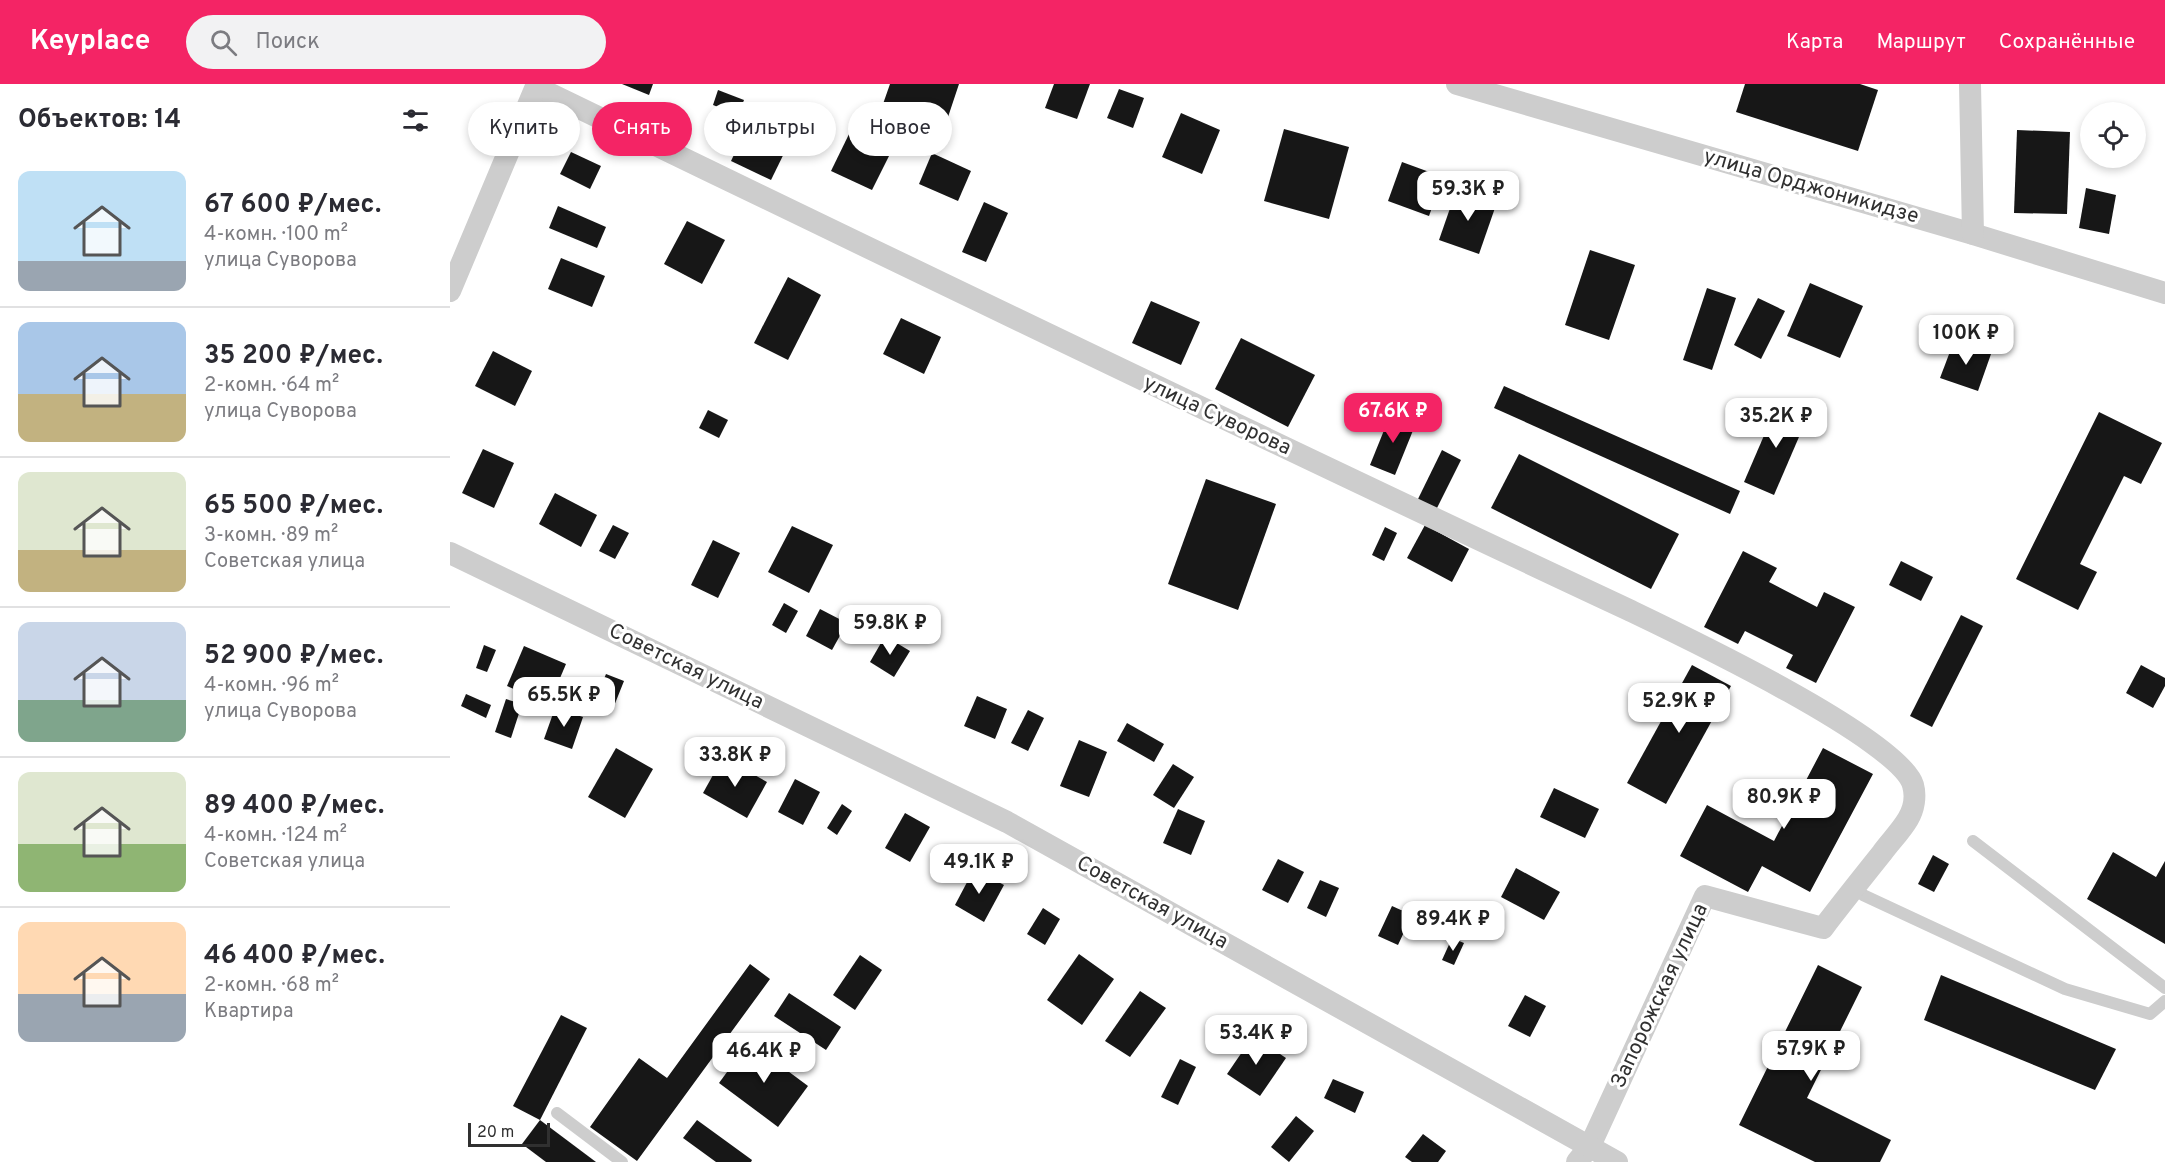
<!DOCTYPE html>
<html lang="ru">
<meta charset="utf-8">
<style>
:root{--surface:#fff;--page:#f2f2f3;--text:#2b2b33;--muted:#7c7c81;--line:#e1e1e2;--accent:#f42465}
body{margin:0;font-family:Overpass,sans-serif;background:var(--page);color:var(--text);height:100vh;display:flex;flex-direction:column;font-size:22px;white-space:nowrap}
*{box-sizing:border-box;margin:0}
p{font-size:20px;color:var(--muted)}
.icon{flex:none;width:33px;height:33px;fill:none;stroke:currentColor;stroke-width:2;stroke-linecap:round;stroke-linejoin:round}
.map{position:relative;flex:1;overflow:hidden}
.sheet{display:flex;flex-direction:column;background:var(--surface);width:450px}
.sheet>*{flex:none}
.guide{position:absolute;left:18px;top:18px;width:570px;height:54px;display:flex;gap:12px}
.controls{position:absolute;left:1630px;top:18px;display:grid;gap:12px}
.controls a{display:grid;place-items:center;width:66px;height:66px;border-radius:50%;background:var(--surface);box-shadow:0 3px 9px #0003;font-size:30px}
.scale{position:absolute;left:18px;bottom:15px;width:82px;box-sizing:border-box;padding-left:6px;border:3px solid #303030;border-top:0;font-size:16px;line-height:21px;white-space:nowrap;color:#303030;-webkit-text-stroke:4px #fff;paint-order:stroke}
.price{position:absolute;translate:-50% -51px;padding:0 14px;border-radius:12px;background:#fff;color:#222;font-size:20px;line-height:39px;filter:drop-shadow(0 2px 3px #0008)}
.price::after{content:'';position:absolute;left:50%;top:36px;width:18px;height:14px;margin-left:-9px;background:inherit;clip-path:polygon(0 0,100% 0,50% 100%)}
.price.on{background:var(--accent);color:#fff}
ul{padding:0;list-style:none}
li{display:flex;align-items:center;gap:18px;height:150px;padding:0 18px}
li+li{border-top:2px solid var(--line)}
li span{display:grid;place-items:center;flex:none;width:168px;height:120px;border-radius:12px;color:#555}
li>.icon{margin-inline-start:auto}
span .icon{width:72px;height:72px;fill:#fffc;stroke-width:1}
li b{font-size:26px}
h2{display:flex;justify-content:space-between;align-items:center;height:72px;padding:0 18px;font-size:26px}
.pill{padding:0 21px;border-radius:27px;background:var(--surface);box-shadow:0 3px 9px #0003;font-size:21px;line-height:54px}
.pill.on{background:var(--accent);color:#fff}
header{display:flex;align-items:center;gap:36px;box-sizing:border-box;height:84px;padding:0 30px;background:var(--accent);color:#fff}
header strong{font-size:28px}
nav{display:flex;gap:33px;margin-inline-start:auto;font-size:21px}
.search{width:420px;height:54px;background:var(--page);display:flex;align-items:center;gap:15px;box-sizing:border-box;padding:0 21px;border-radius:33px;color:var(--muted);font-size:22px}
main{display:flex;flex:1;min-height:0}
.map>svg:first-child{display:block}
.building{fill:#171717}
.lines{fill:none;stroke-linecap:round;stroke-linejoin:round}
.lane{stroke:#cdcdcd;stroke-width:12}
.street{stroke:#cdcdcd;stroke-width:22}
.labels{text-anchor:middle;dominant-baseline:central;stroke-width:6;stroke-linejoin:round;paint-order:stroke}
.street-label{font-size:21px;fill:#303030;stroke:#fff}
</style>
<header>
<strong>Keyplace</strong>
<div class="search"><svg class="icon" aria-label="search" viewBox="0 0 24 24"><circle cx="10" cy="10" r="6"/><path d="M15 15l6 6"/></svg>Поиск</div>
<nav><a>Карта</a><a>Маршрут</a><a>Сохранённые</a></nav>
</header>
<main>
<section class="sheet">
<h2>Объектов: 14<svg class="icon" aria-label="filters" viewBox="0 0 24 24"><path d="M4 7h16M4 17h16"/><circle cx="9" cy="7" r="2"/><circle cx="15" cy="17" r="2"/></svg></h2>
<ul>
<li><span style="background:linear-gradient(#bfe0f5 75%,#9aa5b1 0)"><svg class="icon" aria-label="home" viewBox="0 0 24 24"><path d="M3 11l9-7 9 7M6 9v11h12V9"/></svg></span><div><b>67 600 ₽/мес.</b><p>4-комн. · 100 m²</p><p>улица Суворова</p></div></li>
<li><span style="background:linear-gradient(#a9c7e8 60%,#c2b280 0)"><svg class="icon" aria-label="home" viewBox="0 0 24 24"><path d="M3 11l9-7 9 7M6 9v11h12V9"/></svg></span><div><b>35 200 ₽/мес.</b><p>2-комн. · 64 m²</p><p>улица Суворова</p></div></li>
<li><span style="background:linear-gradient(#dfe7d0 65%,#c2b280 0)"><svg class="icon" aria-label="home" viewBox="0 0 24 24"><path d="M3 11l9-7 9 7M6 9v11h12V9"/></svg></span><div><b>65 500 ₽/мес.</b><p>3-комн. · 89 m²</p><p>Советская улица</p></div></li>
<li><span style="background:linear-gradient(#c9d6e8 65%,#7fa58c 0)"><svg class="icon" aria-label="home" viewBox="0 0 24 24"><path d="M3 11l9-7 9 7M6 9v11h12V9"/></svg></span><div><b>52 900 ₽/мес.</b><p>4-комн. · 96 m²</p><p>улица Суворова</p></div></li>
<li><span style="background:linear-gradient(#dfe7d0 60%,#8fb573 0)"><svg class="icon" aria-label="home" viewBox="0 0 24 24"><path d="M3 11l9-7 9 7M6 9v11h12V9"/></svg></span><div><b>89 400 ₽/мес.</b><p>4-комн. · 124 m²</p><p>Советская улица</p></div></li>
<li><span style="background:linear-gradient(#ffd9b3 60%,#9aa5b1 0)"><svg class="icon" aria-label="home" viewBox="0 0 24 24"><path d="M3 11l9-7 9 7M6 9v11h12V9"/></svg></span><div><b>46 400 ₽/мес.</b><p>2-комн. · 68 m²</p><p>Квартира</p></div></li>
</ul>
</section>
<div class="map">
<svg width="1715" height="1078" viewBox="0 0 1715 1078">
<rect width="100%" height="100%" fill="#fff"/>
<!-- building -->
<g class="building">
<path d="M 172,0 L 203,0 L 199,11 Z"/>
<path d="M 440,0 L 509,0 L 495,42 L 433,20 Z"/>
<path d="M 604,0 L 640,0 L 627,35 L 595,24 Z"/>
<path d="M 1295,0 L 1410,0 L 1428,6 L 1408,67 L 1286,28 Z"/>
<path d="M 669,5 L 694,14 L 683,44 L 657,34 Z"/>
<path d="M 268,6 L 294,16 L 288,31 L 263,21 Z"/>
<path d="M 304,28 L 345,47 L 321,96 L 281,77 Z"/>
<path d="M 731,29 L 770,46 L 752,90 L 712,73 Z"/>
<path d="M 834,45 L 899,63 L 879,135 L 814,117 Z"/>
<path d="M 401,46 L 442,66 L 422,106 L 381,87 Z"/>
<path d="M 1567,46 L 1620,48 L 1617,130 L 1564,129 Z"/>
<path d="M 121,68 L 151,82 L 140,105 L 110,90 Z"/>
<path d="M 482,69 L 521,87 L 508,117 L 469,100 Z"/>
<path d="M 952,78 L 993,93 L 979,132 L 938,117 Z"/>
<path d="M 1636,104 L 1666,111 L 1659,150 L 1629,144 Z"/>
<path d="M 1006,107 L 1046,121 L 1029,170 L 989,156 Z"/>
<path d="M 534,118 L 558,129 L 536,178 L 512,168 Z"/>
<path d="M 108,122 L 156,143 L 147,164 L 99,144 Z"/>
<path d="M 237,137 L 275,156 L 252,200 L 214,180 Z"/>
<path d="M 1140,166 L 1185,181 L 1159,256 L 1115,241 Z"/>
<path d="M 111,174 L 155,192 L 142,223 L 98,205 Z"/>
<path d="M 338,193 L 371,211 L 338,276 L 304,259 Z"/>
<path d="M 1360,199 L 1413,222 L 1390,274 L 1337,252 Z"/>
<path d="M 1257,204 L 1286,214 L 1262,286 L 1233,276 Z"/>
<path d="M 1308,214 L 1335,227 L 1311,275 L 1284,261 Z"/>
<path d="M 701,217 L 750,238 L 731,281 L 682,259 Z"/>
<path d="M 451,234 L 491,253 L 474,290 L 433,270 Z"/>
<path d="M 791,254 L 865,291 L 838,343 L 765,305 Z"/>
<path d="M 1504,257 L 1541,270 L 1528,307 L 1490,294 Z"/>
<path d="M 43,267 L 82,287 L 65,322 L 25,302 Z"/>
<path d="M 1054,302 L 1290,407 L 1280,430 L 1044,324 Z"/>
<path d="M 1328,319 L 1358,332 L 1324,411 L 1294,398 Z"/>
<path d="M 258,326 L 278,336 L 269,354 L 249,344 Z"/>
<path d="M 1649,328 L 1712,359 L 1691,400 L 1674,392 L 1630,480 L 1647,488 L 1628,526 L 1566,495 Z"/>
<path d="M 941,329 L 966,339 L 945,391 L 920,381 Z"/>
<path d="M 33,365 L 64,379 L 44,424 L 12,409 Z"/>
<path d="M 992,366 L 1011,376 L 986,426 L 967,417 Z"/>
<path d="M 1069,370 L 1229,450 L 1201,505 L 1041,424 Z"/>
<path d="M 756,395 L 826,420 L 788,526 L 718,500 Z"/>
<path d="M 105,409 L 147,431 L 131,463 L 89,440 Z"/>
<path d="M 163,441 L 179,449 L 165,475 L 149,467 Z"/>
<path d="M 975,441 L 1019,465 L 1002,498 L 957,474 Z"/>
<path d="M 342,442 L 383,461 L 359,509 L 318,488 Z"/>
<path d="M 935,443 L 947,449 L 934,477 L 922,471 Z"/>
<path d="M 263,456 L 290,469 L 268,514 L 241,501 Z"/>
<path d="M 1293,467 L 1327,484 L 1319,498 L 1367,523 L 1374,508 L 1405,523 L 1366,599 L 1336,584 L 1343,571 L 1295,547 L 1288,560 L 1254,543 Z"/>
<path d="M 1451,477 L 1483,493 L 1471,517 L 1439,501 Z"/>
<path d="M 334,519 L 348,527 L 336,549 L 322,541 Z"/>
<path d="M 370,525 L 397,539 L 382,566 L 356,552 Z"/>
<path d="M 1511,531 L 1533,542 L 1482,643 L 1460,632 Z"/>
<path d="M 435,552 L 460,567 L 444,593 L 420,578 Z"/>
<path d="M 34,561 L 46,566 L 37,588 L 26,584 Z"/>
<path d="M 74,562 L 116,580 L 99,620 L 57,602 Z"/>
<path d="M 1242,581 L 1281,602 L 1216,720 L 1177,699 Z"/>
<path d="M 1691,581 L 1715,594 L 1715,602 L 1703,624 L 1676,609 Z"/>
<path d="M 156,590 L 174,597 L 162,627 L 144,619 Z"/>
<path d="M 16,610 L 41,621 L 36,634 L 11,622 Z"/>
<path d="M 527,612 L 557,625 L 545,655 L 514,642 Z"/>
<path d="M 56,615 L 72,620 L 61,654 L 45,648 Z"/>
<path d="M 105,624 L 133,633 L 122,665 L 94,655 Z"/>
<path d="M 578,626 L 594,634 L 578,667 L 561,659 Z"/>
<path d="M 677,639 L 714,660 L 704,678 L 667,657 Z"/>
<path d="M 629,656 L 657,668 L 639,713 L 610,702 Z"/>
<path d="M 166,664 L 203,685 L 175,734 L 138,713 Z"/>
<path d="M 1373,664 L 1423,690 L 1360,808 L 1312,782 L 1298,808 L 1230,772 L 1257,721 L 1324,757 Z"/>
<path d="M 273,673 L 317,698 L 297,734 L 253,709 Z"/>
<path d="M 723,680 L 744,693 L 724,724 L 703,711 Z"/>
<path d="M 345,695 L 370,708 L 353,741 L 328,728 Z"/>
<path d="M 1104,704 L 1149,725 L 1135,754 L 1090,733 Z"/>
<path d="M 392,720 L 402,727 L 387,751 L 377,744 Z"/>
<path d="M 728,725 L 755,737 L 741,771 L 713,759 Z"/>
<path d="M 455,729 L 480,743 L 460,778 L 435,764 Z"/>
<path d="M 1663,768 L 1706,793 L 1715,777 L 1715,860 L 1637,815 Z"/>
<path d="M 1483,771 L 1499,780 L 1484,808 L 1468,800 Z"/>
<path d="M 828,775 L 854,788 L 838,819 L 812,806 Z"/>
<path d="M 1066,784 L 1110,808 L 1094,836 L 1051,813 Z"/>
<path d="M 524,785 L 554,801 L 534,838 L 505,821 Z"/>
<path d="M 870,796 L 889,804 L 876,833 L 857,824 Z"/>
<path d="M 942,822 L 962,831 L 948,861 L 928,852 Z"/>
<path d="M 593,824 L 610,835 L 595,861 L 577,850 Z"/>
<path d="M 1002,854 L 1014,859 L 1004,881 L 992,876 Z"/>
<path d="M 629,870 L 664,895 L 632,941 L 597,916 Z"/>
<path d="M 410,871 L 432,886 L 405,926 L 383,911 Z"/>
<path d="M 300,880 L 320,895 L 187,1077 L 140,1043 L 189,974 L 217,994 Z"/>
<path d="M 1368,881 L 1412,903 L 1357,1014 L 1441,1056 L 1430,1078 L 1365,1078 L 1289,1041 Z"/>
<path d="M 1491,891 L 1666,965 L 1645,1006 L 1474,936 Z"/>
<path d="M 690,907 L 716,924 L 680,973 L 655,957 Z"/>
<path d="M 339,909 L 391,943 L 376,966 L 324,932 Z"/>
<path d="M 1075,911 L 1096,922 L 1080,953 L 1058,942 Z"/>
<path d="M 111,931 L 137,944 L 90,1036 L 63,1022 Z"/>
<path d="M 803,952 L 836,974 L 810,1012 L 777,990 Z"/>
<path d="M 299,958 L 358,1002 L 328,1043 L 269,999 Z"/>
<path d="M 730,975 L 746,983 L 728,1021 L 711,1013 Z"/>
<path d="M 883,995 L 914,1008 L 905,1029 L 874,1014 Z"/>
<path d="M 846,1032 L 864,1047 L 839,1078 L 821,1063 Z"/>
<path d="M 90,1036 L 146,1078 L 96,1078 L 72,1060 Z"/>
<path d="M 247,1036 L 302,1076 L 301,1078 L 266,1078 L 233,1054 Z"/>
<path d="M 973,1050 L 996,1067 L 988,1078 L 962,1078 L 955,1073 Z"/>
</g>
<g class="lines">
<!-- lane -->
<g class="lane">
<path d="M 1523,757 L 1715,904"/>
<path d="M 1413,811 L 1615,905 L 1700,930 L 1715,917"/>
<path d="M 107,1029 L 172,1078"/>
</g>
<!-- street -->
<g class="street">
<path d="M 1007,0 L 1523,150 L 1715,209"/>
<path d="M 1520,0 L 1523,150"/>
<path d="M 86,3 C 449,179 813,355 1179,526 C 1229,550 1450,655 1463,701 C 1466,712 1464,725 1458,735 C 1451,747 1440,758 1432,769 C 1412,794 1392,819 1373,844 L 1255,812 L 1140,1062 L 1127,1078"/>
<path d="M 0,207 L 87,0"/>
<path d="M 0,469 L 557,738 L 1167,1078"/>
</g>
</g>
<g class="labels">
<!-- street labels -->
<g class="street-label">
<text transform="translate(1361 103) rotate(16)">улица Орджоникидзе</text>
<text transform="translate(767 332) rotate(25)">улица Суворова</text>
<text transform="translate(236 583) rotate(26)">Советская улица</text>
<text transform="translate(702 819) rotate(29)">Советская улица</text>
<text transform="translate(1210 912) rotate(-65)">Запорожская улица</text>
</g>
</g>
</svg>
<div class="controls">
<a><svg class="icon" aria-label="locate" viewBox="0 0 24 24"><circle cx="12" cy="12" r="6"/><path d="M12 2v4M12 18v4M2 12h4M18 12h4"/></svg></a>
</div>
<div class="scale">20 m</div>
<b class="price" style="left:1018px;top:138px">59.3K ₽</b>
<b class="price" style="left:1516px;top:282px">100K ₽</b>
<b class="price on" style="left:943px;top:360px">67.6K ₽</b>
<b class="price" style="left:1326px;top:365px">35.2K ₽</b>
<b class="price" style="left:440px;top:572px">59.8K ₽</b>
<b class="price" style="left:114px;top:644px">65.5K ₽</b>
<b class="price" style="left:1229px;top:650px">52.9K ₽</b>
<b class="price" style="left:285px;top:704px">33.8K ₽</b>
<b class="price" style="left:1334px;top:746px">80.9K ₽</b>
<b class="price" style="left:529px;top:811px">49.1K ₽</b>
<b class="price" style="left:1003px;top:868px">89.4K ₽</b>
<b class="price" style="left:806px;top:982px">53.4K ₽</b>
<b class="price" style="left:1361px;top:998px">57.9K ₽</b>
<b class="price" style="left:314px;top:1000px">46.4K ₽</b>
<div class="guide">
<a class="pill">Купить</a>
<a class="pill on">Снять</a>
<a class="pill">Фильтры</a>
<a class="pill">Новое</a>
</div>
</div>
</main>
